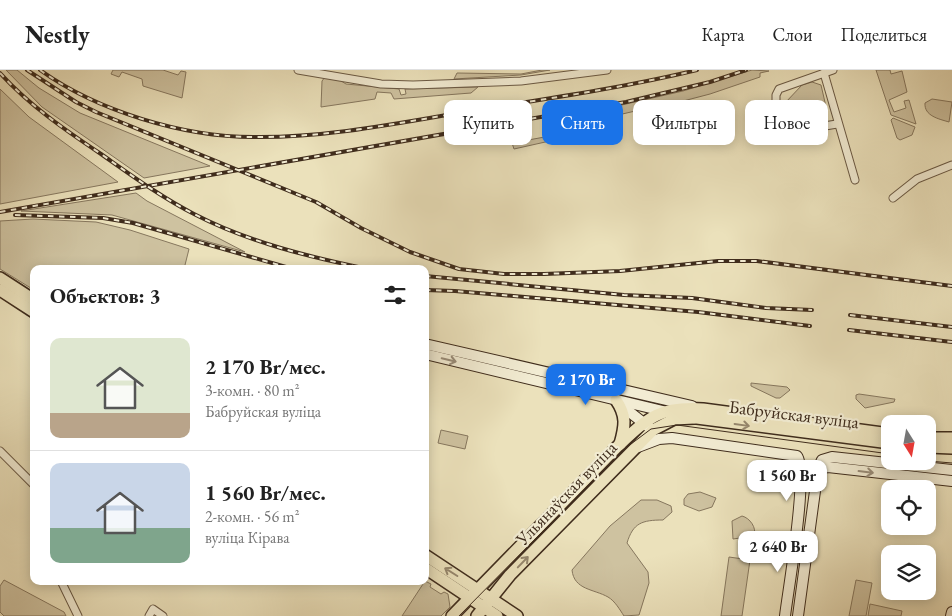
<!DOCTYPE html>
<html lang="ru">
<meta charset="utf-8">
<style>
:root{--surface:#fff;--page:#f6f6f6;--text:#222;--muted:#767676;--line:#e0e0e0;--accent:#1a73e8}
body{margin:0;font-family:"EB Garamond",serif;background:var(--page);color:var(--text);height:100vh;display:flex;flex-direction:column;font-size:19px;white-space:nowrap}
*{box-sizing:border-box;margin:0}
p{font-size:16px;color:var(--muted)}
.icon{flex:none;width:28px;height:28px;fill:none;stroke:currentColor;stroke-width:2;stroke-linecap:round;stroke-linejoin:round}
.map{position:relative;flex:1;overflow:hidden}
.drawer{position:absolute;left:30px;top:195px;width:399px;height:320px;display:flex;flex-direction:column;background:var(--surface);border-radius:10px;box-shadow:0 2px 12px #0003}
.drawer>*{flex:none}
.banner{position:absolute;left:444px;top:30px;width:432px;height:45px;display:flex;gap:10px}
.needle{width:32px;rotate:169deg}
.fabs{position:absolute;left:881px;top:345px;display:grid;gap:10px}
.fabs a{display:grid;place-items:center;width:55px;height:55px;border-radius:10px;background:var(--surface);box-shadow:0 2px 12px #0003;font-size:25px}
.price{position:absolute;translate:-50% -42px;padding:0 11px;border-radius:10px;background:#fff;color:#222;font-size:16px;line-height:32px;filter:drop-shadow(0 1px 2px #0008)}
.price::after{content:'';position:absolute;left:50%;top:30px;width:15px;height:11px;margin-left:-8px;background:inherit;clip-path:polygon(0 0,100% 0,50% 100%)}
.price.on{background:var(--accent);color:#fff}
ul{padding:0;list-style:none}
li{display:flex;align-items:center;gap:15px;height:125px;padding:0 20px}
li+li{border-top:1px solid var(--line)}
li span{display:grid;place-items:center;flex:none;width:140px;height:100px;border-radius:10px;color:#555}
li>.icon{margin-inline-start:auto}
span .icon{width:60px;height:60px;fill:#fffc;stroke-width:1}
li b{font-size:21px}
h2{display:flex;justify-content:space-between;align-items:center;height:60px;padding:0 20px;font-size:21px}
.chip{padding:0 18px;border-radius:10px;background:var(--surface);box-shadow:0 2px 12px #0003;font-size:18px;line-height:45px}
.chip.on{background:var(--accent);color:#fff}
header{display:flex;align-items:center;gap:30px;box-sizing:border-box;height:70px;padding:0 25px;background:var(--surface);border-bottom:1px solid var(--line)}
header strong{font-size:24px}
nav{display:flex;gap:28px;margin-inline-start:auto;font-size:18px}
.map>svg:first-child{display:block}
.green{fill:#cec2a0;stroke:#86775e}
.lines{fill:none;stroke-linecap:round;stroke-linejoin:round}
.street-casing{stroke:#6a5944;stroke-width:9}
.secondary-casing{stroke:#3f2c1c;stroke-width:12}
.primary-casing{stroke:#3f2c1c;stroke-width:14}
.street{stroke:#f2ecd3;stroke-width:7}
.secondary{stroke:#f2ecd3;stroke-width:10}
.primary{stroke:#ebe1bb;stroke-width:11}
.tram{stroke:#3f2c1c;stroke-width:1}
.rail-casing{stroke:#3f2c1c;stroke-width:4}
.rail{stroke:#f2ecd3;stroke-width:2;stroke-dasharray:5.5;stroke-linecap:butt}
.oneway{stroke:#988c78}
.oneway2{stroke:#95866c}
.labels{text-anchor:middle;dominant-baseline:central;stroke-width:4.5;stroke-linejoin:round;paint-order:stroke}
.street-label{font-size:18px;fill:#3f2c1c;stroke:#f2ecd3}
</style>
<header>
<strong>Nestly</strong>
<nav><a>Карта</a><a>Слои</a><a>Поделиться</a></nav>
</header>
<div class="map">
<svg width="952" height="546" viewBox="0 0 952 546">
<rect width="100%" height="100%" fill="#ebe1bb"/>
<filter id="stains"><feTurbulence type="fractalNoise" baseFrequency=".004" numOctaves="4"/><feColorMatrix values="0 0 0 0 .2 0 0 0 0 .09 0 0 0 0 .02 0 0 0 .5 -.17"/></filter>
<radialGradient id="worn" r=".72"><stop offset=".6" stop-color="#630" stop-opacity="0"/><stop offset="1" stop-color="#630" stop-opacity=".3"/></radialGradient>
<!-- green -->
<g class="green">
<path d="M 6,0 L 17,0 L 39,18 L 80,43 L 210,96 L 144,108 L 42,37 Z"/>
<path d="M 113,0 L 163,0 L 178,5 L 181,1 L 186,2 L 182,28 L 143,16 L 142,9 L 122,2 L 119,7 L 111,4 Z"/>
<path d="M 542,0 L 550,0 L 521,5 L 454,9 L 457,3 L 521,4 Z"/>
<path d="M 752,0 L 769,1 L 760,3 L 760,7 L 710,24 L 645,41 L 644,39 L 618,45 L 614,43 L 613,37 L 683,21 Z"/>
<path d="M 876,0 L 890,0 L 891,4 L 902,1 L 907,22 L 889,30 L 894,42 L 906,38 L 904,31 L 909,30 L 916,54 L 891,45 Z"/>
<path d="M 325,7 L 338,9 L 346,14 L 399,19 L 401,25 L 406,24 L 405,19 L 478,17 L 471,23 L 394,29 L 391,23 L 377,22 L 375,29 L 321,37 L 322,11 Z"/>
<path d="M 812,12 L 821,15 L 827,41 C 825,43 824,46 822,48 C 815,54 789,55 783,46 C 782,43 782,37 781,34 L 785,33 L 802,15 Z"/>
<path d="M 0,19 L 29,47 L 118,112 L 0,134 Z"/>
<path d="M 932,29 L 952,32 L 949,52 C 939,49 924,46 925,33 Z"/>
<path d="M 893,48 L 915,57 L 912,65 L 900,70 L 897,68 L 891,50 Z"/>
<path d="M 588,59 L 590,62 L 514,79 L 512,73 Z"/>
<path d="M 136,123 L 147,131 L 245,182 L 112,145 L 21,141 Z"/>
<path d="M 33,149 L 96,152 L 130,160 L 189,179 L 184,199 L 34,199 L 34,220 L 0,199 L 0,151 Z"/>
<path d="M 751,313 L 787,317 L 790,320 L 780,328 L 776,328 L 751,316 Z"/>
<path d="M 859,324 L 894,329 L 895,329 L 894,332 L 865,338 L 856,329 L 856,325 Z"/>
<path d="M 441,360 L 468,366 L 465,379 L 438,373 Z"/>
<path d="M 700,422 L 716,428 L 712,437 L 699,441 L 684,435 L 684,429 L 688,424 Z"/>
<path d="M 641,430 L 657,430 L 671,436 L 672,442 L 663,450 C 642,450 633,453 627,473 L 648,502 L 649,513 L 639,545 L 624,546 C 620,540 615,531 608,527 C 594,519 574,520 572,500 L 610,456 Z"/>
<path d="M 742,446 C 750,448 757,458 754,466 L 733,469 L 732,451 Z"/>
<path d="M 729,487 L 750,490 L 742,546 L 721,546 Z"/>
<path d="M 4,510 L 64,542 L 66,546 L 4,546 L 0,542 L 0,516 Z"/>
<path d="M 856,510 L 872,513 L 866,546 L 849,546 Z"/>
<path d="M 425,511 L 431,514 L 430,517 L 441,524 L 444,522 L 448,524 L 450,537 L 441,546 L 402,546 Z"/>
<path d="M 870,534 L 902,541 L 901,546 L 868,546 Z"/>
</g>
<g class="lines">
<!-- street casing -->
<g class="street-casing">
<g id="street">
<path d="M 298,0 L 381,14 L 413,15 L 521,11 L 607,0"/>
<path d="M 833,0 L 779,19 L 776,25 L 776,47 C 793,58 818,58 837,54"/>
<path d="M 824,3 L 855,110"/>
<path d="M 893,128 L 917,109 L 952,95"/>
<path d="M 0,381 L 34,415"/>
<path d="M 61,511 L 78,546"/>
<path d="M 149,546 L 153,539 L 163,546"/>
</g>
</g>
<!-- secondary casing -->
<g class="secondary-casing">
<g id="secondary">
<path d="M 425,274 L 692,336"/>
<path d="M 425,284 L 663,341"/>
<path d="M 618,333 L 650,358"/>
<path d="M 638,377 L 659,369 L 672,368 L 797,386 C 809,402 788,520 785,546"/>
<path d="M 818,399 L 828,397 L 952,411"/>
<path d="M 798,546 L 818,399 L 822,390 L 832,387 L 952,400"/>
<path d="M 951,546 L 952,542"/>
</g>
</g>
<!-- primary casing -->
<g class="primary-casing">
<g id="primary">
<path d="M 0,208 L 34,230"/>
<path d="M 0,220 L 34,242"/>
<path d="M 616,330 C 627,346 625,356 620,374"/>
<path d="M 689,347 L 890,373"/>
<path d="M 928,368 L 952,368"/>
<path d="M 928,377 L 952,378"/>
<path d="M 425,485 L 517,546"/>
<path d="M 425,498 L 497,546"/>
<path d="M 452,546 L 618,376 C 649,347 660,336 703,339 L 890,364"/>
<path d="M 477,546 L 510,505 L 653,360 L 674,349 L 694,348"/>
</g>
</g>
<!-- street -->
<use href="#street" class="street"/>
<!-- secondary -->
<use href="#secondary" class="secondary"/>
<!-- primary -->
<use href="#primary" class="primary"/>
<!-- tram -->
<g class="tram">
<path d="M 928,391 L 952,393"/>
<path d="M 459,546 L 623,380 L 651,359 L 677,355 L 890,384"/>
</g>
<!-- rail casing -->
<g class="rail-casing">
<g id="rail">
<path d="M 27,0 L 76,32 L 96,42 L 316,132 L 361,158 L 410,182 L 459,199 L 504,204 L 544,204 L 620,201 L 718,191 L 757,191 L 952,216"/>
<path d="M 40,0 C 97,41 183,67 253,67 C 326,68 399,53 470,41 C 546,29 622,18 697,0"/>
<path d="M 0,3 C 29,35 65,60 101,84 C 131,105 161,127 194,144 C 248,172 309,187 368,199"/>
<path d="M 0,142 L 626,32 L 710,12 L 746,0"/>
<path d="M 15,145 L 103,148 L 133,153 L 293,199"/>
<path d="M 425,206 L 624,225 L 692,228 L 766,238 L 812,240"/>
<path d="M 425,220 L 455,221 L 698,242 L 810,256"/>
<path d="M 850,245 L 952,257"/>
<path d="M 849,260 L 952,272"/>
</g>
</g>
<!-- rail -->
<use href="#rail" class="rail"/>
</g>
<!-- one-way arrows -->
<defs><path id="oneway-shaft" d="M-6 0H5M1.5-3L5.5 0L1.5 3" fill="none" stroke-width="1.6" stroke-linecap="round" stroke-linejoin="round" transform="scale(1.25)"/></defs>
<g class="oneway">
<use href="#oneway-shaft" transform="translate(449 290) rotate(13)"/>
<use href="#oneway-shaft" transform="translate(866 402) rotate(7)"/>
</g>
<g class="oneway2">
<use href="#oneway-shaft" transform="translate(742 355) rotate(8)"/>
<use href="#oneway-shaft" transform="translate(523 492) rotate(-46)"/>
<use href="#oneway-shaft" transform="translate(451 502) rotate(-148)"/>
</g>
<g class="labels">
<!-- street labels -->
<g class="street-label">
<text transform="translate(794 344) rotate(7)">Бабруйская вуліца</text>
<text transform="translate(566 423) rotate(-46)">Ульянаўская вуліца</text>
</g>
</g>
<rect width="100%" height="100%" filter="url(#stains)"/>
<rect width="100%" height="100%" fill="url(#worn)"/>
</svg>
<div class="fabs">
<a><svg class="needle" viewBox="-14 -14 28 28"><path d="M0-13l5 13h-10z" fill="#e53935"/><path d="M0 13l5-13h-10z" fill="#767676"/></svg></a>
<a><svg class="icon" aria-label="locate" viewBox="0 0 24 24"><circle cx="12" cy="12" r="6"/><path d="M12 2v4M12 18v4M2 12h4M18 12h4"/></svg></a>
<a><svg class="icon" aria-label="layers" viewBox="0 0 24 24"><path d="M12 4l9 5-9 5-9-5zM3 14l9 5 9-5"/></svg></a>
</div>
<b class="price on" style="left:586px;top:336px">2 170 Br</b>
<b class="price" style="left:787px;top:432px">1 560 Br</b>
<b class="price" style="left:778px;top:503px">2 640 Br</b>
<div class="banner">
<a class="chip">Купить</a>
<a class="chip on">Снять</a>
<a class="chip">Фильтры</a>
<a class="chip">Новое</a>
</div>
<section class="drawer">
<h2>Объектов: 3<svg class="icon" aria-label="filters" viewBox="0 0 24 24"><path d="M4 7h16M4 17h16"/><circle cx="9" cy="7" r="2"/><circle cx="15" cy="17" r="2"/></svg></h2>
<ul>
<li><span style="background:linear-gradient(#dfe7d0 75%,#b9a48a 0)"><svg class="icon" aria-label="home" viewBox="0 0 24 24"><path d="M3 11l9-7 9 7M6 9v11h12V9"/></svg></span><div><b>2 170 Br/мес.</b><p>3-комн. · 80 m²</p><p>Бабруйская вуліца</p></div></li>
<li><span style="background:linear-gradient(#c9d6e8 65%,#7fa58c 0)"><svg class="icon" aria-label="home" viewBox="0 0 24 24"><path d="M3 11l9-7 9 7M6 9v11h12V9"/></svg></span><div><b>1 560 Br/мес.</b><p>2-комн. · 56 m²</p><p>вуліца Кірава</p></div></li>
</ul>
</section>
</div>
